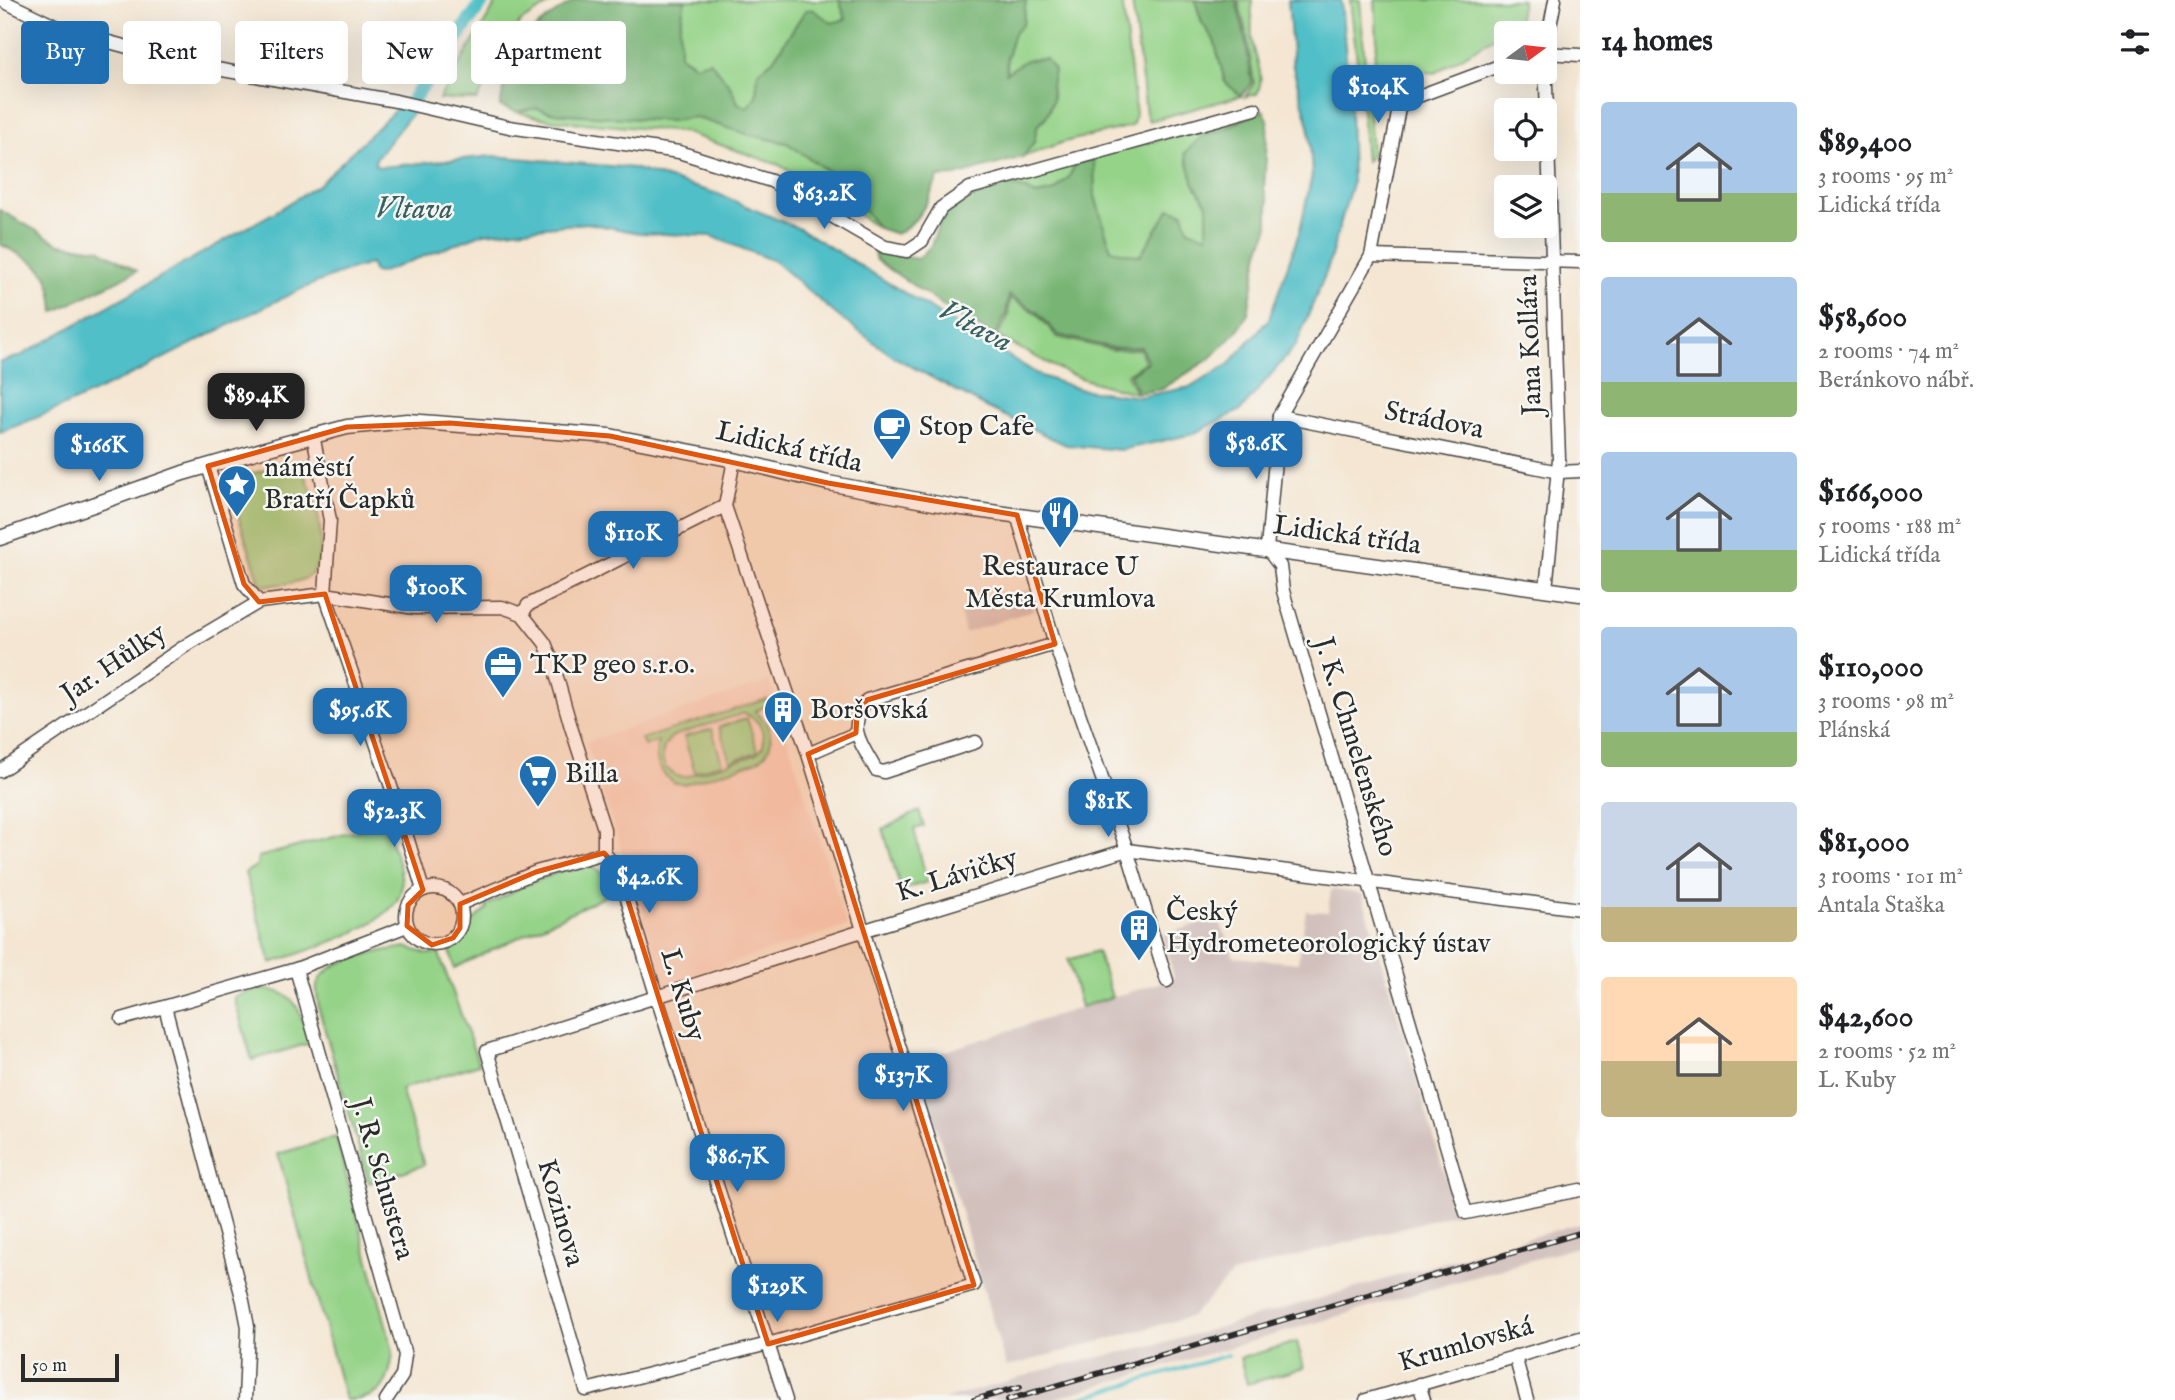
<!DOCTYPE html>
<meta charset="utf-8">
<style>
:root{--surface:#fff;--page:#f6f6f6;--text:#202124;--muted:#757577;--accent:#1f6fb2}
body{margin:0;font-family:"IM FELL English",serif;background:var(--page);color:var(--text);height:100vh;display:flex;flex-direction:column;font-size:26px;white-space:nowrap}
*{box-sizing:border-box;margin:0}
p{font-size:23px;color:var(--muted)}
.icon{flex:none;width:38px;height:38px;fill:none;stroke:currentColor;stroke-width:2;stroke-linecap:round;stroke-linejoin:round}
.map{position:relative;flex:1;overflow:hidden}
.panel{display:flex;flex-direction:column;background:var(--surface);width:595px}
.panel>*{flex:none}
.hud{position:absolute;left:21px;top:21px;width:665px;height:63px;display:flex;gap:14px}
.needle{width:46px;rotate:75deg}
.fabs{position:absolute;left:1494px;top:21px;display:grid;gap:14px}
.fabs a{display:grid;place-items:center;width:63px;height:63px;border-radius:7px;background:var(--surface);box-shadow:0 7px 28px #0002;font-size:35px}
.scale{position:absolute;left:21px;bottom:18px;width:98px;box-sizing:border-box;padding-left:7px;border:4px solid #2b2b2b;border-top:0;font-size:19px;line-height:24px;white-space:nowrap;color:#2b2b2b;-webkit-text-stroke:5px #f6f6f2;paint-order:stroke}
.price{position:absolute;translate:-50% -60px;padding:0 16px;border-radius:14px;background:var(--accent);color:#fff;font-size:23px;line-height:46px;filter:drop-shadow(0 2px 4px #0008)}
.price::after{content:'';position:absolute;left:50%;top:42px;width:21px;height:16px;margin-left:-10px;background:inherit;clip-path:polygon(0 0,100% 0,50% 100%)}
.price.active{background:#222;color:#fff}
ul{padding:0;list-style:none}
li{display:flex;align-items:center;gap:21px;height:175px;padding:0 21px}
li span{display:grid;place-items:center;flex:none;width:196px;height:140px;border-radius:7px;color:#555}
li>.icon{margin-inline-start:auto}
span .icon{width:84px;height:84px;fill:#fffc;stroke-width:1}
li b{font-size:30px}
h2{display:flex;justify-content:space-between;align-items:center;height:84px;padding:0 21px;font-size:30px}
.pill{padding:0 24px;border-radius:7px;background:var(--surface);box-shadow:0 7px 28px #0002;font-size:24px;line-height:63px}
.pill.active{background:var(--accent);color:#fff}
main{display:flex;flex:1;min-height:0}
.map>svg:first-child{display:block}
.built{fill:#f5d3c1}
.industrial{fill:#d1c0bc}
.green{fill:#95d388;stroke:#607f5a;stroke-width:2;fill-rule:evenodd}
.forest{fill:#78b574;stroke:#527050;stroke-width:2}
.water{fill:#51bfc7;stroke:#3e7579;stroke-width:2}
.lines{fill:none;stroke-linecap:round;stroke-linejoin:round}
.stream{stroke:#51bfc7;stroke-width:3.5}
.canal{stroke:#51bfc7;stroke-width:14}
.minor-casing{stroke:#494744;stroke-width:15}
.tertiary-casing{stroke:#494744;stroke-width:17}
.minor{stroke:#fff;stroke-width:12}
.tertiary{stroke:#fff;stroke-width:14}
.rail-casing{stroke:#2b2b2b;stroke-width:6}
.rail{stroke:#f6f6f2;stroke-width:3.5;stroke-dasharray:10;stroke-linecap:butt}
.marked{fill:#df570e;fill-opacity:0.2;stroke:#df570e;stroke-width:5;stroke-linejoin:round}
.labels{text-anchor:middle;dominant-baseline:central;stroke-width:5;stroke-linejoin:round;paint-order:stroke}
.street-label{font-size:28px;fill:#2b2b2b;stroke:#f6f6f2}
.poi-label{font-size:28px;fill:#2b2b2b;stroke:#f6f6f2;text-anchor:start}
.water-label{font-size:30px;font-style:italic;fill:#385f62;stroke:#f6f6f2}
</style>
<main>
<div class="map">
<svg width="1580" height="1400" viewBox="0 0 1580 1400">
<rect width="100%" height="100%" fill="#f6f6f2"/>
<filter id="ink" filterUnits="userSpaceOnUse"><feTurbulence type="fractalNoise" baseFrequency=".0143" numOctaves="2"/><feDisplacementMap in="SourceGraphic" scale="14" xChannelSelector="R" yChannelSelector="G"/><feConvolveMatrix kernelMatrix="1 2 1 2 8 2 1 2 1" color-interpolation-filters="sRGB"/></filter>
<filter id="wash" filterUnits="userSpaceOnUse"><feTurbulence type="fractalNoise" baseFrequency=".00686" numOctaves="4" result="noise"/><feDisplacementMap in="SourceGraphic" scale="28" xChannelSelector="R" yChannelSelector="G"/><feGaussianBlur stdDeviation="1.57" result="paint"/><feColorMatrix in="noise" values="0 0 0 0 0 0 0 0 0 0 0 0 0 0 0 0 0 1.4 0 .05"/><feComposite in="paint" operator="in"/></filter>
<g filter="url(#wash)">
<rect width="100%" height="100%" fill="#f4e6d2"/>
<!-- built -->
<path class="built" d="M 769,681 L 847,926 L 665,984 L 586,742 Z"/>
<!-- industrial -->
<g class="industrial">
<path d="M 1028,590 L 1034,610 L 965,633 L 960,612 Z"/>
<path d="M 1331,889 L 1362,894 L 1456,1213 L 1232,1274 L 1192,1316 L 1006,1367 L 917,1060 L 1174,978 L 1163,935 L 1218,918 L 1234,957 L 1298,963 L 1306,911 L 1328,912 Z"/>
<path d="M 1580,1223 L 1580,1246 L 1049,1400 L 943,1400 L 1051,1368 L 1172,1341 Z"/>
</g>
<!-- green -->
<g class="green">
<path d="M 498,0 L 557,0 L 520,22 L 477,100 L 439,99 Z"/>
<path d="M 685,0 L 839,0 L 846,20 L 832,23 L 805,11 L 773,60 L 758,72 L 756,96 L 747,108 L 738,103 L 730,86 L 680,55 L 680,25 Z"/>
<path d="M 1026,0 L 1122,0 L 1136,114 L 1132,126 L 1064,142 L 1023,157 L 1034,142 L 1037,126 L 1046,117 L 1053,100 L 1051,85 L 1054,70 L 1006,74 L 1007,57 L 1014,33 L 1023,24 Z"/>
<path d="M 1132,0 L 1195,0 L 1202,23 L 1214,40 L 1225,82 L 1241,96 L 1149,121 L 1146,113 Z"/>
<path d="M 1238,0 L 1252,0 C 1252,13 1251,27 1252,40 C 1255,59 1266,76 1257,94 L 1245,97 L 1254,83 L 1247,36 Z"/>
<path d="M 1350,0 L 1360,0 L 1372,151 L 1371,157 L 1366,161 L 1360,86 Z"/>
<path d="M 1375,0 L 1522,0 L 1518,23 L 1435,73 L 1394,69 L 1374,63 L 1377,41 Z"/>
<path d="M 537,108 L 554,113 L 670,121 L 694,117 L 750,135 L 787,143 L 842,181 L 878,228 L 830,195 L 779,165 L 683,132 L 550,120 L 516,112 Z"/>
<path d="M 1247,118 L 1229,127 L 1194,184 L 1207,204 L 1208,237 L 1188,230 L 1170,208 L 1140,256 L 1111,250 L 1095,196 L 1093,161 L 1076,163 L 1069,177 L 1055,191 L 1036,195 L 1019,187 L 999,184 L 1076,160 Z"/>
<path d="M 1010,298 L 1037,314 L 1057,337 L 1113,350 L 1140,349 L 1145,362 L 1127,374 L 1136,393 C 1111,387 1085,381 1061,370 C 1039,359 1019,347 997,337 L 1008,317 Z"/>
<path d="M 290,463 L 298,464 C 315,484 333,557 309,576 C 297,585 276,584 261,586 L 229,488 L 232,479 Z"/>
<path d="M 767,699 L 769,705 L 755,711 C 772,725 779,749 755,762 L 685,784 L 674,783 C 659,772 653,760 658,741 L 644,746 L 641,739 ZM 744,713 C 760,720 765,730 763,747 L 758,752 L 747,718 L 719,727 L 730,761 L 757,752 L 756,754 L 685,777 L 676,776 L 665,767 C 660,755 662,745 673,736 Z"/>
<path d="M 712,729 L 722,763 L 695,772 L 684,737 Z"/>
<path d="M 919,811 L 924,826 L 914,829 L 927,882 L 901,890 L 883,829 Z"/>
<path d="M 383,824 C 391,840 405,873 401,891 C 393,927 302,952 271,963 L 245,873 L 257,865 L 258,857 Z"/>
<path d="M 588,866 C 604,868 606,880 610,894 L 454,968 L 450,950 L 460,943 L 468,931 L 472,921 L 487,909 L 486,906 L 523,886 L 569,868 L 570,871 Z"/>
<path d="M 406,947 L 427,954 L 439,954 L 479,1064 L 401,1089 L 424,1165 L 369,1183 L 319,1009 C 318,1001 316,994 317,986 C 324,957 382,952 406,947 Z"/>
<path d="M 1097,951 L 1112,997 L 1081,1007 L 1068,960 Z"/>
<path d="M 260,989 C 300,991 298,1011 310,1043 L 252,1060 L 234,997 Z"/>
<path d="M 336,1137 L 393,1351 C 390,1385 381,1400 345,1400 L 278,1154 Z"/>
<path d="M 1297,1342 L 1304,1368 L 1247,1384 L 1240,1358 Z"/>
</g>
<!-- forest -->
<g class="forest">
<path d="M 576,0 L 685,0 L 680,25 L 680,55 L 694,65 L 710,61 L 730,86 L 738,103 L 747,108 L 756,96 L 758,72 L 773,60 L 805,11 L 812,9 L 832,23 L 846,19 L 839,0 L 1026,0 L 1023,24 L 1014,33 L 1007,57 L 1006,73 L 1026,60 L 1046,59 L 1054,70 L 1051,85 L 1053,100 L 1046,117 L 1037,126 L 1034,142 L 1023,157 L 955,176 L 938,177 C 929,200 918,224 896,234 L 878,228 L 842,181 L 787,143 L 750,135 L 694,117 L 670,121 L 554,113 L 537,108 L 516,112 L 500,106 C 512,48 525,30 576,0 Z"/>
<path d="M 1195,0 L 1236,0 L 1245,37 L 1252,82 L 1241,96 L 1225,82 L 1214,40 L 1202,23 Z"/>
<path d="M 1263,110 L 1268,120 L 1264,189 L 1268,203 L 1268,229 L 1259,251 L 1248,313 L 1238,330 L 1211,358 L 1162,389 L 1138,393 L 1130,374 L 1148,362 L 1141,347 L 1113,348 L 1058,335 L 1037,312 L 1009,295 L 1006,315 L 995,336 L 958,316 L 876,260 L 874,252 L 918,259 L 931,246 L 941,217 L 952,206 L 970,193 L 999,184 L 1019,187 L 1036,195 L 1055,191 L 1069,177 L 1076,163 L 1094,160 L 1095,196 L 1111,250 L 1140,256 L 1170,208 L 1183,213 L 1188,230 L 1207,236 L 1207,204 L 1194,184 L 1185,153 L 1201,137 L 1229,127 Z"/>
<path d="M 0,210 L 60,244 L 99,249 L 137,271 L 54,312 C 51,265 39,265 0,244 Z"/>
</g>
<!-- water -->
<path class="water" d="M 1288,0 L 1341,0 L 1350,105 L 1352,183 L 1327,270 L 1296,345 L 1241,410 L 1193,434 L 1121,450 L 1066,445 L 984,406 L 894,357 L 838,316 L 774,261 L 711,236 L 639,233 L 587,223 L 484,233 L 380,273 L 374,272 L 370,264 C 318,278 270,304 223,328 C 150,365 77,404 0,432 L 0,362 L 20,356 L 280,209 L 319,184 L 396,109 L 412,113 L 376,158 L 375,165 L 381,167 L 493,156 L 633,168 L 718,194 L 800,229 L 1041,376 L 1079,389 L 1139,397 L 1191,387 L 1229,364 L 1269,319 L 1300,230 L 1312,175 L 1309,126 L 1293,67 Z"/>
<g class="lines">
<!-- stream -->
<path class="stream" d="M 1074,1400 L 1228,1355"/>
<!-- canal -->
<path class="canal" d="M 403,113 L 484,0"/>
</g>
</g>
<g filter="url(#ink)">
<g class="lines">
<!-- minor casing -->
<g class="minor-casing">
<g id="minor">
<path d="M 1,0 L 61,29 L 194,65 L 396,101 L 509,127 L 679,152 L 771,181 L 885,247 L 907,251 L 922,241 L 941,208 L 970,188 L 1255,109"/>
<path d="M 1545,53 L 1555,0"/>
<path d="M 1545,53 L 1580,55"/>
<path d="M 1545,57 L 1559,459 L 1546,589"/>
<path d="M 1507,63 L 1408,100 L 1399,108 L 1371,256 L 1279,416 L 1267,549 L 1280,566 L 1283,591 L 1466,1213 L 1580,1190"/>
<path d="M 1371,256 L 1580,262"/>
<path d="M 1279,416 L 1559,472 L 1580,471"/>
<path d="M 313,435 L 330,520 L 325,594 L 399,810 L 423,890"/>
<path d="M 734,460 L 725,506 L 808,754 L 974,1285 L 768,1344 L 586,1390 L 487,1051 L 862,931 L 1127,850 L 1580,909"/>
<path d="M 208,466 L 244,584 L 259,602"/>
<path d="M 1017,515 L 1055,644 L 1127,850 L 1167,981"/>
<path d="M 522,614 L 528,605 L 725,506"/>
<path d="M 976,742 L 884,772 L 876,770 C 861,743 846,728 867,700 L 1055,644"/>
<path d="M 808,754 L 856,733"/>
<path d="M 0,771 L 188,644 L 259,602 L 325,594 L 415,608 L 502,607 L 522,614 L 545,643 L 552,660 L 571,727 L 604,829 L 604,853 L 618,869 L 657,998 L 786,1400"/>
<circle cx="434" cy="916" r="28"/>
<path d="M 460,904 L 536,872 L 604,853"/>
<path d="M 296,969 L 405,1355 L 402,1376 L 386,1400"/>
<path d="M 165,1007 L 243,1301 L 248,1327 L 245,1400"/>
<path d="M 122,1019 L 296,969 L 407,926"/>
<path d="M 1515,1356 L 1527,1400"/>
<path d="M 1419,1384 L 1424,1400"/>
<path d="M 1366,1400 L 1580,1338"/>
</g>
</g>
<!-- tertiary casing -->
<g class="tertiary-casing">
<path id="tertiary" d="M 0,538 L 183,473 L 276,446 L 347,427 L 407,421 L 610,436 L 734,460 L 828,483 L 955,507 L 1580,594"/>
</g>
<!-- minor -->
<use href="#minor" class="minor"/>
<!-- tertiary -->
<use href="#tertiary" class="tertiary"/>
<!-- rail casing -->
<g class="rail-casing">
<g id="rail">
<path d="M 974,1400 L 1020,1387"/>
<path d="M 1008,1400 L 1580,1233"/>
</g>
</g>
<!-- rail -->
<use href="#rail" class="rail"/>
</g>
</g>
<!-- marked area -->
<path class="marked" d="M 450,423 L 610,436 L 828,483 L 1017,515 L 1055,644 L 867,700 L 857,713 L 856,733 L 808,754 L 974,1285 L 768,1344 L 618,869 L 604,853 L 536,872 L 460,904 L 460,928 L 453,938 L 432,945 L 407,926 L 408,905 L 423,890 L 325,594 L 259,602 L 244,584 L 208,466 L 347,427 Z"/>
<!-- icons -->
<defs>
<g id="cafe-pin" transform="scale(2.0125)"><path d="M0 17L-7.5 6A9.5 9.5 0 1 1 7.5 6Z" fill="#1f6fb2" stroke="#f6f6f2"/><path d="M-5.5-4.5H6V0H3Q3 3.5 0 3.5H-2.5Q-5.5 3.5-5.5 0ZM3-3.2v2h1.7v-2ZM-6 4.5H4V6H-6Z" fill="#fff"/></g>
<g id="sight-pin" transform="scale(2.0125)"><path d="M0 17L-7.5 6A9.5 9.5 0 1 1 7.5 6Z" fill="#1f6fb2" stroke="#f6f6f2"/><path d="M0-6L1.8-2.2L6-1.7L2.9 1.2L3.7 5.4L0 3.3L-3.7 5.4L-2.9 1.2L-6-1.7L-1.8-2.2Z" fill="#fff"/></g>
<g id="restaurant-pin" transform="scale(2.0125)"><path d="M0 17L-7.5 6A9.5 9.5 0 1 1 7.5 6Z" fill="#1f6fb2" stroke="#f6f6f2"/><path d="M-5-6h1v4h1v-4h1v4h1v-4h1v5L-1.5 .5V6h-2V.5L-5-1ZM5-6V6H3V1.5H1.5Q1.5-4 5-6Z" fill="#fff"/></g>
<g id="office-pin" transform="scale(2.0125)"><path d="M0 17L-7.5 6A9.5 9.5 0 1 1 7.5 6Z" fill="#1f6fb2" stroke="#f6f6f2"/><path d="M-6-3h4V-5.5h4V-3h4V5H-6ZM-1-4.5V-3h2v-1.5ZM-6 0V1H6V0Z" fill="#fff"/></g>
<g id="building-pin" transform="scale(2.0125)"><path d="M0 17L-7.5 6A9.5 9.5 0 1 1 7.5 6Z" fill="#1f6fb2" stroke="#f6f6f2"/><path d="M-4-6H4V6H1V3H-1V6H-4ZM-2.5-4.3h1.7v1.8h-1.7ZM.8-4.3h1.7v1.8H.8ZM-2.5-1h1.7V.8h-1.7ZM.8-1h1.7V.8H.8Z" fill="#fff"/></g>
<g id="supermarket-pin" transform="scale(2.0125)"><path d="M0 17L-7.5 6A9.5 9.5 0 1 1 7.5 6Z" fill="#1f6fb2" stroke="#f6f6f2"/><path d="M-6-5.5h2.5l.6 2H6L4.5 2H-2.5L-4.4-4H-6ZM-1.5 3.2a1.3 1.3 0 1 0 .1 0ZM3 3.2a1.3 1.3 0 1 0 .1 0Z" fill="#fff"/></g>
</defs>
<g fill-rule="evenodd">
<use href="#cafe-pin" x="892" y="427"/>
<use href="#sight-pin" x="237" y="484"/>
<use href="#restaurant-pin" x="1060" y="515"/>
<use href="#office-pin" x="503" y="665"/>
<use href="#building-pin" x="783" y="710"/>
<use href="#supermarket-pin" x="538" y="774"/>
<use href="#building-pin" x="1139" y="928"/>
</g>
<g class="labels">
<!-- street labels -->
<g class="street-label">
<text transform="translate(1531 345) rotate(-92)">Jana Kollára</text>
<text transform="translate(1434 421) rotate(11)">Strádova</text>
<text transform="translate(789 448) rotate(13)">Lidická třída</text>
<text transform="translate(1347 536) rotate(8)">Lidická třída</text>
<text transform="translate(114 664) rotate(-34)">Jar. Hůlky</text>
<text transform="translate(1355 747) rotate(73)">J. K. Chmelenského</text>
<text transform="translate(957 876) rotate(-17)">K. Lávičky</text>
<text transform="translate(682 995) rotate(73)">L. Kuby</text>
<text transform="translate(382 1179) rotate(74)">J. R. Schustera</text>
<text transform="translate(560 1213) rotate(74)">Kozinova</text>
<text transform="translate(1466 1345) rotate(-16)">Krumlovská</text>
</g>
<!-- poi labels -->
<g class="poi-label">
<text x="919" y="427">Stop Cafe</text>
<text x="264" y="468">náměstí<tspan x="264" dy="32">Bratří Čapků</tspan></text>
<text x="1060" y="567" text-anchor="middle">Restaurace U<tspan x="1060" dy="32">Města Krumlova</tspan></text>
<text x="530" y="665">TKP geo s.r.o.</text>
<text x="810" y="710">Boršovská</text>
<text x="565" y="774">Billa</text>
<text x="1166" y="912">Český<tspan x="1166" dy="32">Hydrometeorologický ústav</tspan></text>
</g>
<!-- water labels -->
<g class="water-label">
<text x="414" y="210">Vltava</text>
<text transform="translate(975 327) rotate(28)">Vltava</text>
</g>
</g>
</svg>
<div class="fabs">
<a><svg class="needle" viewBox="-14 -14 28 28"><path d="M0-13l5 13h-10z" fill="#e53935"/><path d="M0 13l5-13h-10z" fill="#757577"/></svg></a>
<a><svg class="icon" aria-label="locate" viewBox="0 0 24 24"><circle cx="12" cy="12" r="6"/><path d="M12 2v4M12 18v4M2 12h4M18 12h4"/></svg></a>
<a><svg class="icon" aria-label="layers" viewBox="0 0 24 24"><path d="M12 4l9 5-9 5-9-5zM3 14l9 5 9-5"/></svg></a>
</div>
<div class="scale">50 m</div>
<b class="price" style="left:1378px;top:125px">$104K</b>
<b class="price" style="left:824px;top:231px">$63.2K</b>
<b class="price active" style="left:256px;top:433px">$89.4K</b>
<b class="price" style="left:1256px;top:481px">$58.6K</b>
<b class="price" style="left:99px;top:483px">$166K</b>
<b class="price" style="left:633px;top:571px">$110K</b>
<b class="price" style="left:436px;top:625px">$100K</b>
<b class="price" style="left:360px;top:748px">$95.6K</b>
<b class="price" style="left:1108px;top:839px">$81K</b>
<b class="price" style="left:394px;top:849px">$52.3K</b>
<b class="price" style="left:649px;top:915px">$42.6K</b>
<b class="price" style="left:903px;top:1113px">$137K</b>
<b class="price" style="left:737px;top:1194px">$86.7K</b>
<b class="price" style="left:777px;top:1324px">$129K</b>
<div class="hud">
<a class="pill active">Buy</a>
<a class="pill">Rent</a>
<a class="pill">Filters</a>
<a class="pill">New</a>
<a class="pill">Apartment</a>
</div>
</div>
<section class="panel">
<h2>14 homes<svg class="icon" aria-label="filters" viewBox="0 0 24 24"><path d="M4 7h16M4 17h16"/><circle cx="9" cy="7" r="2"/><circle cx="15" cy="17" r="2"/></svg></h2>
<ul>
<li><span style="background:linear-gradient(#a9c7e8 65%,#8fb573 0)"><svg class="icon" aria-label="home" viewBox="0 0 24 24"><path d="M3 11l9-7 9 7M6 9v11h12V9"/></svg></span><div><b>$89,400</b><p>3 rooms · 95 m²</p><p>Lidická třída</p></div></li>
<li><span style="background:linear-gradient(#a9c7e8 75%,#8fb573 0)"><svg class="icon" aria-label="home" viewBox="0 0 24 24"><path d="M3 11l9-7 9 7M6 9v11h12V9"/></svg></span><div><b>$58,600</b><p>2 rooms · 74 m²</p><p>Beránkovo nábř.</p></div></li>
<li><span style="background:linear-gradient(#a9c7e8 70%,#8fb573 0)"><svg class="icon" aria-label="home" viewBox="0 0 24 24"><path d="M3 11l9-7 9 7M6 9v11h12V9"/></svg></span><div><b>$166,000</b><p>5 rooms · 188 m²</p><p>Lidická třída</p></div></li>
<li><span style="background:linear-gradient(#a9c7e8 75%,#8fb573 0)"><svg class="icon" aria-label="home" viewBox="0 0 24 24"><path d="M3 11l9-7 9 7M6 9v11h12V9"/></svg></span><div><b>$110,000</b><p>3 rooms · 98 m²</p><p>Plánská</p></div></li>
<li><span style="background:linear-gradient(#c9d6e8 75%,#c2b280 0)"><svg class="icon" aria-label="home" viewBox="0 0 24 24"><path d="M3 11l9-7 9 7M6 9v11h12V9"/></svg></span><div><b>$81,000</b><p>3 rooms · 101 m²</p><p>Antala Staška</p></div></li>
<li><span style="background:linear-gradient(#ffd9b3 60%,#c2b280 0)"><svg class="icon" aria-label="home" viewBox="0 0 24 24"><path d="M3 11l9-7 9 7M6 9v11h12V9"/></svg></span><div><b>$42,600</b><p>2 rooms · 52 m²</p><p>L. Kuby</p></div></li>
</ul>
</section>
</main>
